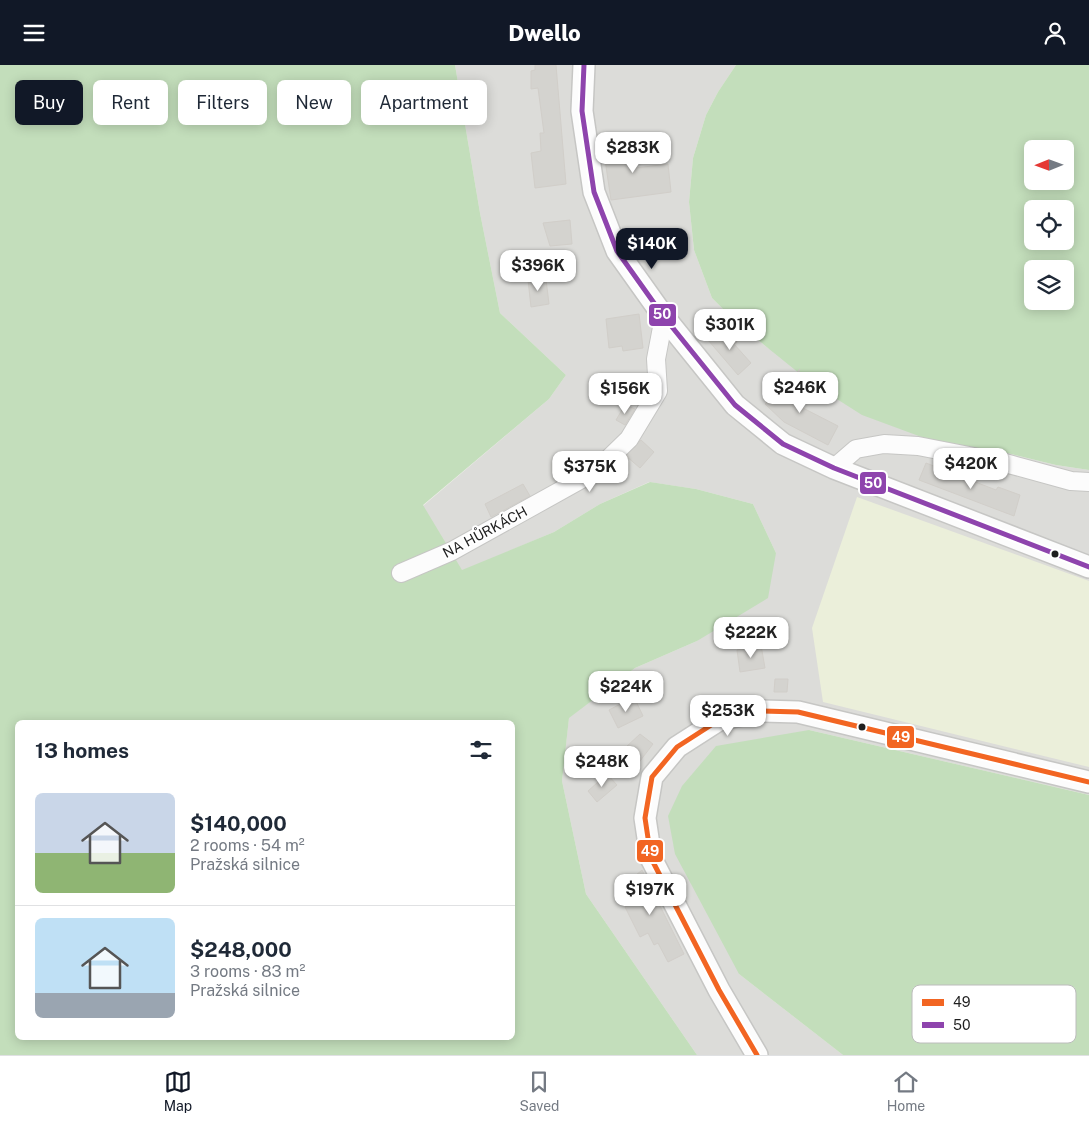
<!DOCTYPE html>
<meta charset="utf-8">
<style>
:root{--surface:#fff;--page:#f2f2f3;--text:#1f2937;--muted:#747a83;--line:#e0e1e3;--accent:#111827}
body{margin:0;font-family:"Public Sans",sans-serif;background:var(--page);color:var(--text);height:100vh;display:flex;flex-direction:column;font-size:19px;white-space:nowrap}
*{box-sizing:border-box;margin:0}
p{font-size:16px;color:var(--muted)}
.icon{flex:none;width:28px;height:28px;fill:none;stroke:currentColor;stroke-width:2;stroke-linecap:round;stroke-linejoin:round}
.map{position:relative;flex:1;overflow:hidden}
.sheet{position:absolute;left:15px;top:655px;width:500px;height:320px;display:flex;flex-direction:column;background:var(--surface);border-radius:8px;box-shadow:0 2px 12px #0003}
.sheet>*{flex:none}
.hud{position:absolute;left:15px;top:15px;width:500px;height:45px;display:flex;gap:10px}
.needle{width:32px;rotate:269deg}
.tools{position:absolute;left:1024px;top:75px;display:grid;gap:10px}
.tools a{display:grid;place-items:center;width:50px;height:50px;border-radius:8px;background:var(--surface);box-shadow:0 2px 12px #0003;font-size:25px}
.price{position:absolute;translate:-50% -42px;padding:0 11px;border-radius:10px;background:#fff;color:#222;font-size:16px;line-height:32px;filter:drop-shadow(0 1px 2px #0008)}
.price::after{content:'';position:absolute;left:50%;top:30px;width:15px;height:11px;margin-left:-8px;background:inherit;clip-path:polygon(0 0,100% 0,50% 100%)}
.price.current{background:var(--accent);color:#fff}
ul{padding:0;list-style:none}
li{display:flex;align-items:center;gap:15px;height:125px;padding:0 20px}
li+li{border-top:1px solid var(--line)}
li span{display:grid;place-items:center;flex:none;width:140px;height:100px;border-radius:8px;color:#555}
li>.icon{margin-inline-start:auto}
span .icon{width:60px;height:60px;fill:#fffc;stroke-width:1}
li b{font-size:21px}
h2{display:flex;justify-content:space-between;align-items:center;height:60px;padding:0 20px;font-size:21px}
.pill{padding:0 18px;border-radius:8px;background:var(--surface);box-shadow:0 2px 12px #0003;font-size:18px;line-height:45px}
.pill.current{background:var(--accent);color:#fff}
header{display:flex;justify-content:space-between;align-items:center;height:65px;padding:0 20px;background:var(--accent);color:#fff;font-size:22px;font-weight:800}
.tab-bar{display:flex;justify-content:space-around;align-items:center;height:70px;border-top:1px solid var(--line);background:var(--surface);font-size:14px;color:var(--muted)}
.tab-bar a{display:grid;justify-items:center;gap:2px}
.tab-bar .current{color:var(--accent)}
.map>svg:first-child{display:block}
.residential{fill:#dcdcd9}
.farmland{fill:#ebefda}
.forest{fill:#c3debb;fill-rule:evenodd}
.building{fill:#d4d3cf;stroke:#d1cec9}
.lines{fill:none;stroke-linecap:round;stroke-linejoin:round}
.minor-casing{stroke:#c6c6c4;stroke-width:20}
.tertiary-casing{stroke:#c6c6c4;stroke-width:24}
.minor{stroke:#fcfcfc;stroke-width:18}
.tertiary{stroke:#fcfcfc;stroke-width:21}
.bus-1-casing{stroke:#fff;stroke-width:9}
.bus-2-casing{stroke:#fff;stroke-width:9}
.bus-1{stroke:#f26522;stroke-width:5}
.bus-2{stroke:#8e44ad;stroke-width:5}
.bus-dot{fill:#1f1f1f;stroke:#fff;stroke-width:2}
.labels{text-anchor:middle;dominant-baseline:central;stroke-width:4;stroke-linejoin:round;paint-order:stroke}
.street-label{font-size:14px;fill:#1f1f1f;stroke:#fff}
.key{fill:#fff;stroke:#bcbcbc;stroke-width:1}
.key-label{font-size:14px;fill:#1f1f1f}
.line-badge{stroke:#fff;stroke-width:2}
.badge-label{font-size:14px;text-anchor:middle;font-weight:bold;fill:#fff}
</style>
<header><svg class="icon" aria-label="menu" viewBox="0 0 24 24"><path d="M4 6h16M4 12h16M4 18h16"/></svg>Dwello<svg class="icon" aria-label="person" viewBox="0 0 24 24"><circle cx="12" cy="8" r="4"/><path d="M4 21q1-7 8-7t8 7"/></svg></header>
<div class="map">
<svg width="1089" height="990" viewBox="0 0 1089 990">
<rect width="100%" height="100%" fill="#edede8"/>
<!-- residential -->
<path class="residential" d="M 455,0 L 736,0 L 718,27 L 706,50 L 693,93 L 689,137 L 694,185 L 712,233 L 737,258 L 768,283 L 1003,387 L 1056,400 L 1089,405 L 1089,730 L 809,665 L 739,909 L 843,990 L 697,990 L 586,829 L 562,716 L 569,652 L 635,603 L 697,576 L 776,488 L 753,439 L 696,424 L 649,417 L 600,439 L 554,467 L 462,506 L 423,441 L 549,334 L 566,310 L 500,248 L 480,148 Z"/>
<!-- farmland -->
<path class="farmland" d="M 857,432 L 1089,516 L 1089,702 L 823,637 L 812,563 Z"/>
<!-- forest -->
<g class="forest">
<path d="M 0,0 L 455,0 L 480,148 L 500,248 L 566,310 L 549,334 L 423,440 L 462,505 L 554,467 L 600,439 L 650,417 L 696,424 L 753,439 L 776,488 L 768,533 L 697,576 L 635,603 L 569,653 L 562,716 L 586,829 L 697,990 L 0,990 ZM 18,658 L 512,658 L 512,972 L 18,972 Z"/>
<path d="M 736,0 L 1089,0 L 1089,405 L 1056,400 L 1003,387 L 935,377 L 862,350 L 810,317 L 737,258 L 712,233 L 694,185 L 689,137 L 693,93 L 706,50 L 718,27 ZM 1032,84 L 1065,84 L 1065,116 L 1032,116 ZM 1032,144 L 1065,144 L 1065,176 L 1032,176 ZM 1032,204 L 1065,204 L 1065,236 L 1032,236 Z"/>
<path d="M 809,665 L 1089,730 L 1089,990 L 843,990 L 739,909 L 675,789 L 668,751 L 682,721 L 716,681 Z"/>
</g>
<!-- building -->
<g class="building">
<path d="M 535,0 L 556,0 L 566,119 L 535,123 L 531,88 L 541,86 L 540,68 L 544,68 L 538,23 L 531,24 L 531,6 L 535,5 Z"/>
<path d="M 632,77 L 636,103 L 668,99 L 671,127 L 611,135 L 603,81 Z"/>
<path d="M 570,155 L 572,179 L 550,181 L 543,158 Z"/>
<path d="M 538,213 L 539,216 L 546,214 L 549,239 L 531,242 L 528,215 Z"/>
<path d="M 639,249 L 643,283 L 623,286 L 622,281 L 609,283 L 606,254 Z"/>
<path d="M 725,262 L 737,277 L 734,279 L 751,298 L 738,310 L 708,275 Z"/>
<path d="M 800,304 L 790,328 L 803,335 L 799,341 L 838,361 L 828,380 L 784,357 L 765,339 Z"/>
<path d="M 625,340 L 635,344 L 625,360 L 616,355 Z"/>
<path d="M 641,375 L 654,387 L 640,403 L 626,391 Z"/>
<path d="M 926,398 L 996,425 L 998,422 L 1020,430 L 1014,451 L 919,415 Z"/>
<path d="M 523,419 L 530,431 L 491,452 L 485,439 Z"/>
<path d="M 761,580 L 765,603 L 740,607 L 737,585 Z"/>
<path d="M 775,614 L 788,614 L 787,627 L 774,627 Z"/>
<path d="M 634,632 L 643,651 L 618,663 L 609,645 Z"/>
<path d="M 640,669 L 653,679 L 637,700 L 624,690 L 628,684 L 626,682 Z"/>
<path d="M 607,709 L 617,720 L 597,737 L 588,726 Z"/>
<path d="M 642,805 L 684,889 L 668,897 L 658,878 L 654,880 L 648,868 L 640,872 L 625,842 L 631,839 L 622,822 Z"/>
</g>
<g class="lines">
<!-- minor casing -->
<g class="minor-casing">
<g id="minor">
<path d="M 834,403 L 856,384 L 884,379 L 918,381 L 1005,398 L 1071,416 L 1089,417"/>
<path d="M 401,508 L 452,486 L 596,406 L 629,374 L 658,326 L 656,294 L 664,252"/>
</g>
</g>
<!-- tertiary casing -->
<g class="tertiary-casing">
<g id="tertiary">
<path d="M 584,0 L 582,46 L 594,127 L 617,186 L 664,252 L 735,340 L 783,379 L 834,403 L 1089,502"/>
<path d="M 757,990 L 719,925 L 651,793 L 645,753 L 652,712 L 677,682 L 719,655 L 759,646 L 798,647 L 1089,717"/>
</g>
</g>
<!-- minor -->
<use href="#minor" class="minor"/>
<!-- tertiary -->
<use href="#tertiary" class="tertiary"/>
<!-- bus-1 casing -->
<g class="bus-1-casing">
<path id="bus-1" d="M 757,990 L 719,925 L 651,793 L 645,753 L 652,712 L 677,682 L 719,655 L 759,646 L 798,647 L 1089,717"/>
</g>
<!-- bus-2 casing -->
<g class="bus-2-casing">
<path id="bus-2" d="M 584,0 L 582,46 L 594,127 L 617,186 L 664,252 L 735,340 L 783,379 L 834,403 L 1089,502"/>
</g>
<!-- bus-1 -->
<use href="#bus-1" class="bus-1"/>
<!-- bus-2 -->
<use href="#bus-2" class="bus-2"/>
</g>
<!-- markers -->
<g class="bus-dot">
<circle cx="1055" cy="489" r="4.5"/>
<circle cx="862" cy="662" r="4.5"/>
</g>
<g class="labels">
<!-- street labels -->
<g class="street-label">
<text transform="translate(485 467) rotate(-28)">NA HŮRKÁCH</text>
</g>
</g>
<!-- legend -->
<rect x="912" y="920" width="164" height="58" rx="8" class="key"/>
<rect x="922" y="934" width="22" height="7" fill="#f26522"/>
<rect x="922" y="957" width="22" height="6" fill="#8e44ad"/>
<g class="key-label">
<text x="953" y="942">49</text>
<text x="953" y="965">50</text>
</g>
<g class="line-badge">
<rect x="648" y="238" width="29" height="24" rx="5" fill="#8e44ad"/>
<rect x="859" y="406" width="28" height="24" rx="5" fill="#8e44ad"/>
<rect x="886" y="660" width="29" height="24" rx="5" fill="#f26522"/>
<rect x="636" y="774" width="28" height="24" rx="5" fill="#f26522"/>
</g>
<g class="badge-label">
<text x="662" y="254">50</text>
<text x="873" y="423">50</text>
<text x="901" y="677">49</text>
<text x="650" y="791">49</text>
</g>
</svg>
<div class="tools">
<a><svg class="needle" viewBox="-14 -14 28 28"><path d="M0-13l5 13h-10z" fill="#e53935"/><path d="M0 13l5-13h-10z" fill="#747a83"/></svg></a>
<a><svg class="icon" aria-label="locate" viewBox="0 0 24 24"><circle cx="12" cy="12" r="6"/><path d="M12 2v4M12 18v4M2 12h4M18 12h4"/></svg></a>
<a><svg class="icon" aria-label="layers" viewBox="0 0 24 24"><path d="M12 4l9 5-9 5-9-5zM3 14l9 5 9-5"/></svg></a>
</div>
<b class="price" style="left:633px;top:109px">$283K</b>
<b class="price current" style="left:652px;top:205px">$140K</b>
<b class="price" style="left:538px;top:227px">$396K</b>
<b class="price" style="left:730px;top:286px">$301K</b>
<b class="price" style="left:800px;top:349px">$246K</b>
<b class="price" style="left:625px;top:350px">$156K</b>
<b class="price" style="left:971px;top:425px">$420K</b>
<b class="price" style="left:590px;top:428px">$375K</b>
<b class="price" style="left:751px;top:594px">$222K</b>
<b class="price" style="left:626px;top:648px">$224K</b>
<b class="price" style="left:728px;top:672px">$253K</b>
<b class="price" style="left:602px;top:723px">$248K</b>
<b class="price" style="left:650px;top:851px">$197K</b>
<div class="hud">
<a class="pill current">Buy</a>
<a class="pill">Rent</a>
<a class="pill">Filters</a>
<a class="pill">New</a>
<a class="pill">Apartment</a>
</div>
<section class="sheet">
<h2>13 homes<svg class="icon" aria-label="filters" viewBox="0 0 24 24"><path d="M4 7h16M4 17h16"/><circle cx="9" cy="7" r="2"/><circle cx="15" cy="17" r="2"/></svg></h2>
<ul>
<li><span style="background:linear-gradient(#c9d6e8 60%,#8fb573 0)"><svg class="icon" aria-label="home" viewBox="0 0 24 24"><path d="M3 11l9-7 9 7M6 9v11h12V9"/></svg></span><div><b>$140,000</b><p>2 rooms · 54 m²</p><p>Pražská silnice</p></div></li>
<li><span style="background:linear-gradient(#bfe0f5 75%,#9aa5b1 0)"><svg class="icon" aria-label="home" viewBox="0 0 24 24"><path d="M3 11l9-7 9 7M6 9v11h12V9"/></svg></span><div><b>$248,000</b><p>3 rooms · 83 m²</p><p>Pražská silnice</p></div></li>
</ul>
</section>
</div>
<nav class="tab-bar">
<a class="current"><svg class="icon" aria-label="map" viewBox="0 0 24 24"><path d="M3 6l6-2 6 2 6-2v14l-6 2-6-2-6 2zM9 4v14M15 6v14"/></svg>Map</a>
<a><svg class="icon" aria-label="saved" viewBox="0 0 24 24"><path d="M7 4h10v16l-5-4-5 4z"/></svg>Saved</a>
<a><svg class="icon" aria-label="home" viewBox="0 0 24 24"><path d="M3 11l9-7 9 7M6 9v11h12V9"/></svg>Home</a>
</nav>
